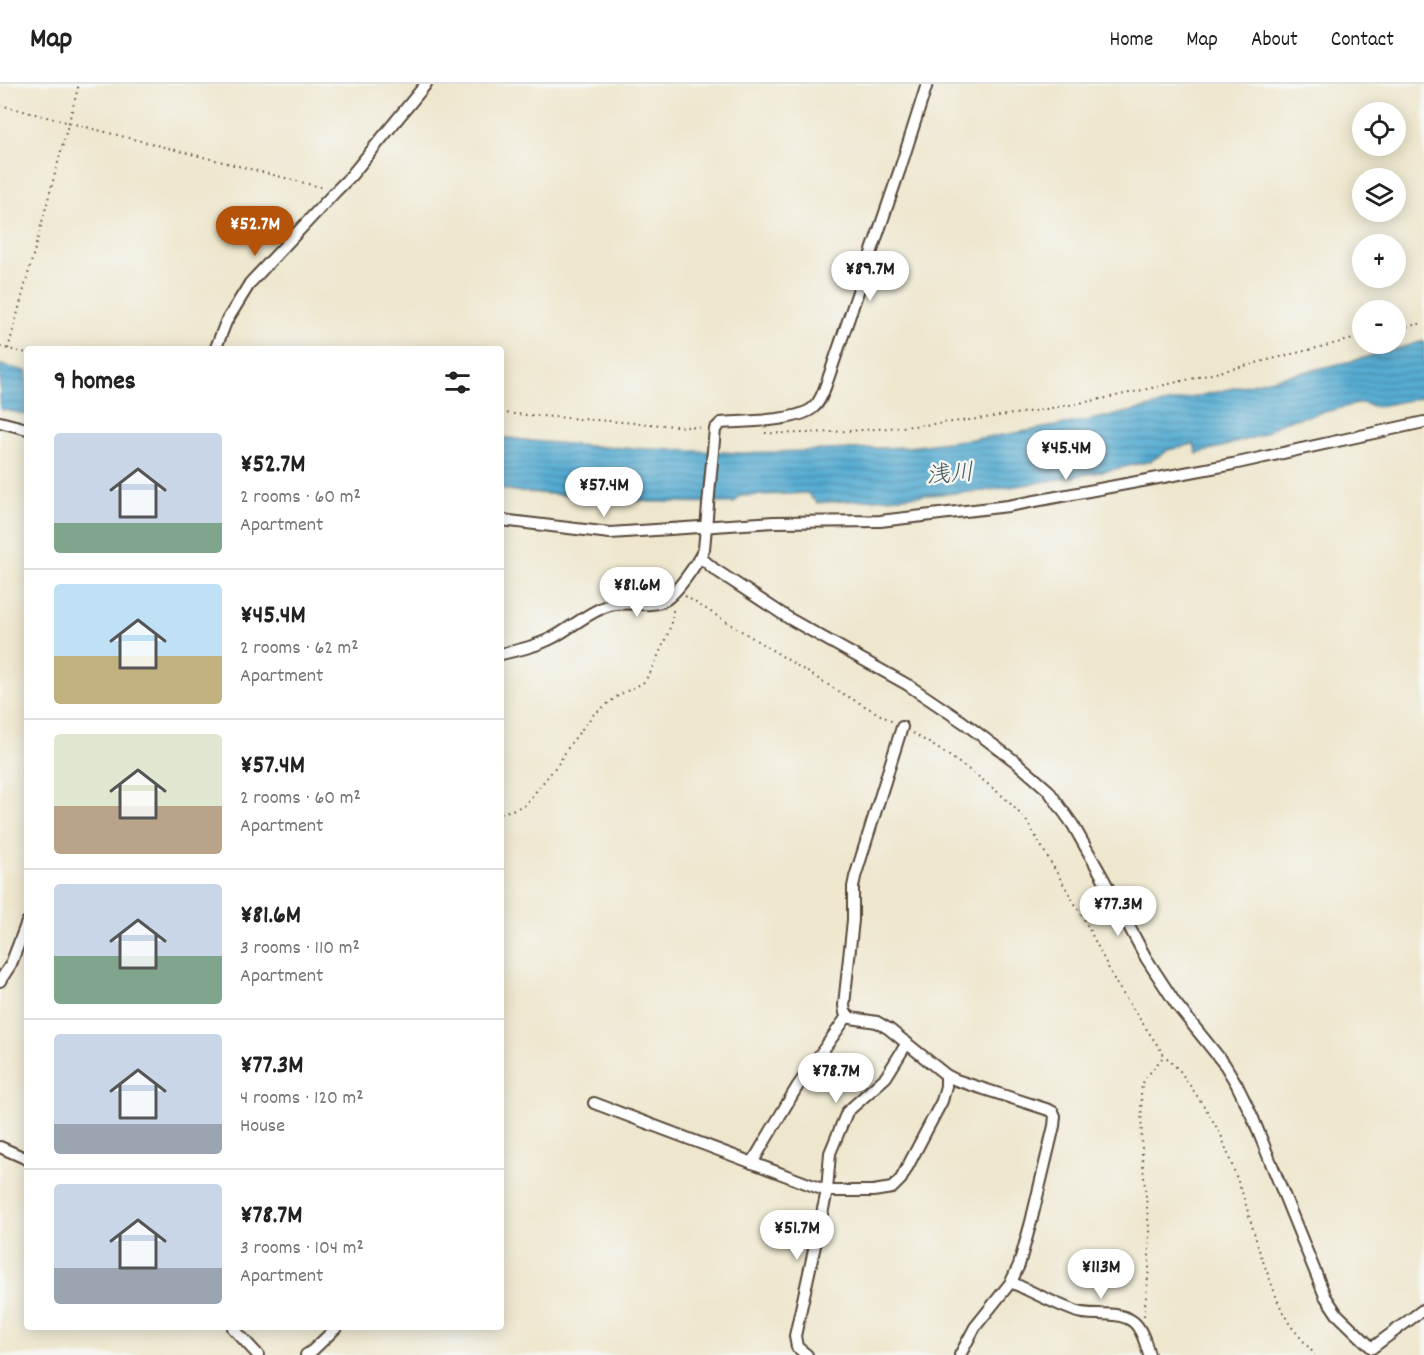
<!DOCTYPE html>
<meta charset="utf-8">
<style>
:root{--surface:#fff;--page:#f2f2f2;--text:#222;--muted:#767676;--line:#e0e0e0;--accent:#b45309}
body{margin:0;font-family:Dekko,"Klee One",sans-serif;background:var(--page);color:var(--text);height:100vh;display:flex;flex-direction:column;font-size:22px;white-space:nowrap}
*{box-sizing:border-box;margin:0}
p{font-size:20px;color:var(--muted)}
.icon{flex:none;width:33px;height:33px;fill:none;stroke:currentColor;stroke-width:2;stroke-linecap:round;stroke-linejoin:round}
.map{position:relative;flex:1;overflow:hidden}
.side{position:absolute;left:24px;top:262px;width:480px;height:984px;display:flex;flex-direction:column;background:var(--surface);border-radius:6px;box-shadow:0 3px 15px #0003}
.side>*{flex:none}
.fabs{position:absolute;left:1352px;top:18px;display:grid;gap:12px}
.fabs a{display:grid;place-items:center;width:54px;height:54px;border-radius:50%;background:var(--surface);box-shadow:0 3px 15px #0003;font-size:30px}
.price{position:absolute;translate:-50% -51px;padding:0 14px;border-radius:21px;background:#fff;color:#222;font-size:20px;line-height:39px;filter:drop-shadow(0 2px 3px #0008)}
.price::after{content:'';position:absolute;left:50%;top:36px;width:18px;height:14px;margin-left:-9px;background:inherit;clip-path:polygon(0 0,100% 0,50% 100%)}
.price.current{background:var(--accent);color:#fff}
ul{padding:0;list-style:none}
li{display:flex;align-items:center;gap:18px;height:150px;padding:0 30px}
li+li{border-top:2px solid var(--line)}
li span{display:grid;place-items:center;flex:none;width:168px;height:120px;border-radius:6px;color:#555}
li>.icon{margin-inline-start:auto}
span .icon{width:72px;height:72px;fill:#fffc;stroke-width:1}
li b{font-size:26px}
h2{display:flex;justify-content:space-between;align-items:center;height:72px;padding:0 30px;font-size:26px}
header{display:flex;align-items:center;gap:36px;box-sizing:border-box;height:84px;padding:0 30px;background:var(--surface);border-bottom:2px solid var(--line)}
header strong{font-size:28px}
nav{display:flex;gap:33px;margin-inline-start:auto;font-size:21px}
.map>svg:first-child{display:block}
.water{fill:url(#water-rules);stroke:#486b78;stroke-width:1.5}
.lines{fill:none;stroke-linecap:round;stroke-linejoin:round}
.minor-casing{stroke:#564638;stroke-width:14}
.path{stroke:#564638;stroke-width:2;stroke-dasharray:1.5 4.5;stroke-linecap:butt}
.minor{stroke:#fff;stroke-width:10}
.labels{text-anchor:middle;dominant-baseline:central;stroke-width:5;stroke-linejoin:round;paint-order:stroke}
.water-label{font-size:24px;font-style:italic;fill:#44585d;stroke:#f6f6f2}
</style>
<header>
<strong>Map</strong>
<nav><a>Home</a><a>Map</a><a>About</a><a>Contact</a></nav>
</header>
<div class="map">
<svg width="1424" height="1271" viewBox="0 0 1424 1271">
<defs>
<pattern id="water-rules" width="6" height="5" patternUnits="userSpaceOnUse" patternTransform="scale(1.5)"><rect width="6" height="5" fill="#55acd2"/><path d="M0 2.5h6" fill="none" stroke="#488caa"/></pattern>
</defs>
<rect width="100%" height="100%" fill="#f6f6f2"/>
<filter id="ink" filterUnits="userSpaceOnUse"><feTurbulence type="fractalNoise" baseFrequency=".0167" numOctaves="2"/><feDisplacementMap in="SourceGraphic" scale="12" xChannelSelector="R" yChannelSelector="G"/><feConvolveMatrix kernelMatrix="1 2 1 2 8 2 1 2 1" color-interpolation-filters="sRGB"/></filter>
<filter id="wash" filterUnits="userSpaceOnUse"><feTurbulence type="fractalNoise" baseFrequency=".008" numOctaves="4" result="noise"/><feDisplacementMap in="SourceGraphic" scale="24" xChannelSelector="R" yChannelSelector="G"/><feGaussianBlur stdDeviation="1.35" result="paint"/><feColorMatrix in="noise" values="0 0 0 0 0 0 0 0 0 0 0 0 0 0 0 0 0 1.4 0 .05"/><feComposite in="paint" operator="in"/></filter>
<g filter="url(#wash)">
<rect width="100%" height="100%" fill="#eee7ce"/>
<!-- water -->
<g class="water">
<path d="M 1424,257 L 1424,313 L 1376,323 L 1362,319 L 1282,338 L 1262,351 L 1197,370 L 1194,360 L 1168,366 L 1151,377 L 1106,387 L 1048,397 L 984,407 L 817,419 L 807,409 L 740,412 L 734,419 L 652,418 L 522,408 L 501,405 L 501,353 L 532,357 L 604,363 L 743,369 L 908,363 L 1004,351 L 1111,332 L 1356,276 Z"/>
<path d="M 0,281 L 27,287 L 27,331 L 0,325 Z"/>
</g>
</g>
<g filter="url(#ink)">
<g class="lines">
<!-- minor casing -->
<g class="minor-casing">
<g id="minor">
<path d="M 215,266 L 226,238 L 250,199 L 336,107 L 350,93 L 426,0"/>
<path d="M 0,338 L 27,345"/>
<path d="M 501,436 L 610,449 L 774,438 L 880,437 L 1008,422 L 1233,380 L 1424,338"/>
<path d="M 700,473 L 714,485 L 790,535 L 908,601 L 963,638 L 1016,678 L 1048,706 L 1073,741 L 1103,794 L 1146,874 L 1176,920 L 1225,981 L 1237,1001 L 1252,1032 L 1325,1212 L 1337,1230 L 1372,1264 L 1424,1225"/>
<path d="M 501,570 C 519,566 537,562 554,553 C 572,543 590,527 610,521 C 628,516 648,525 665,516 C 677,509 698,478 704,465 L 715,345 L 721,339 C 743,337 798,338 814,323 C 821,317 824,306 827,298 L 900,85 L 927,0"/>
<path d="M 902,643 L 855,793 L 853,803 L 853,836 L 844,921 L 845,929 L 851,934 L 877,938 L 889,945 L 946,991 L 956,996 L 1049,1026 L 1053,1028 L 1055,1032 L 1054,1042 L 1031,1138 L 1019,1181 L 1011,1198 L 975,1243 L 960,1271"/>
<path d="M 0,897 L 11,880 L 27,838"/>
<path d="M 594,1019 L 827,1107 L 873,1107 L 892,1104 L 901,1095 L 942,1017 L 946,1002 L 946,991"/>
<path d="M 0,1063 L 27,1075"/>
<path d="M 752,1079 L 797,1003 L 848,931"/>
<path d="M 1011,1198 C 1032,1208 1053,1219 1075,1227 C 1082,1230 1090,1230 1098,1230 C 1134,1230 1140,1238 1149,1271"/>
<path d="M 233,1244 L 258,1271"/>
<path d="M 306,1271 L 312,1267 L 336,1244"/>
<path d="M 807,1271 L 797,1263 L 795,1252 L 827,1107 L 830,1069 L 847,1028 L 886,993 L 907,959"/>
</g>
</g>
<!-- path -->
<g class="path">
<path d="M 0,21 L 324,104"/>
<path d="M 1395,245 L 1424,239"/>
<path d="M 0,263 L 27,269"/>
<path d="M 8,265 L 79,0"/>
<path d="M 501,329 L 703,344"/>
<path d="M 765,349 C 802,350 838,348 875,345 C 949,340 1023,330 1096,316 C 1185,298 1273,274 1362,253"/>
<path d="M 685,512 L 838,607 L 893,638"/>
<path d="M 913,649 L 948,671 L 979,693 L 1005,714 L 1026,736 L 1085,837 L 1117,901 L 1164,971 L 1180,987 L 1206,1025 L 1221,1051 L 1243,1111 L 1260,1169 L 1279,1220 L 1290,1241 L 1315,1271"/>
<path d="M 501,729 L 512,726 L 525,721 L 558,680 L 571,659 L 593,631 L 619,611 L 643,599 L 651,588 L 669,547 L 673,530 L 673,524"/>
<path d="M 1144,1232 L 1149,1184 L 1149,1144 L 1142,1072 L 1141,1006 L 1144,996 L 1163,973"/>
</g>
<!-- minor -->
<use href="#minor" class="minor"/>
</g>
</g>
<g class="labels">
<!-- water labels -->
<g class="water-label">
<text transform="translate(950 392) rotate(-5)">浅川</text>
</g>
</g>
</svg>
<div class="fabs">
<a><svg class="icon" aria-label="locate" viewBox="0 0 24 24"><circle cx="12" cy="12" r="6"/><path d="M12 2v4M12 18v4M2 12h4M18 12h4"/></svg></a>
<a><svg class="icon" aria-label="layers" viewBox="0 0 24 24"><path d="M12 4l9 5-9 5-9-5zM3 14l9 5 9-5"/></svg></a>
<a>+</a>
<a>−</a>
</div>
<b class="price current" style="left:255px;top:173px">¥52.7M</b>
<b class="price" style="left:870px;top:218px">¥89.7M</b>
<b class="price" style="left:1066px;top:397px">¥45.4M</b>
<b class="price" style="left:604px;top:434px">¥57.4M</b>
<b class="price" style="left:637px;top:534px">¥81.6M</b>
<b class="price" style="left:1118px;top:853px">¥77.3M</b>
<b class="price" style="left:836px;top:1020px">¥78.7M</b>
<b class="price" style="left:797px;top:1177px">¥51.7M</b>
<b class="price" style="left:1101px;top:1216px">¥113M</b>
<section class="side">
<h2>9 homes<svg class="icon" aria-label="filters" viewBox="0 0 24 24"><path d="M4 7h16M4 17h16"/><circle cx="9" cy="7" r="2"/><circle cx="15" cy="17" r="2"/></svg></h2>
<ul>
<li><span style="background:linear-gradient(#c9d6e8 75%,#7fa58c 0)"><svg class="icon" aria-label="home" viewBox="0 0 24 24"><path d="M3 11l9-7 9 7M6 9v11h12V9"/></svg></span><div><b>¥52.7M</b><p>2 rooms · 60 m²</p><p>Apartment</p></div></li>
<li><span style="background:linear-gradient(#bfe0f5 60%,#c2b280 0)"><svg class="icon" aria-label="home" viewBox="0 0 24 24"><path d="M3 11l9-7 9 7M6 9v11h12V9"/></svg></span><div><b>¥45.4M</b><p>2 rooms · 62 m²</p><p>Apartment</p></div></li>
<li><span style="background:linear-gradient(#dfe7d0 60%,#b9a48a 0)"><svg class="icon" aria-label="home" viewBox="0 0 24 24"><path d="M3 11l9-7 9 7M6 9v11h12V9"/></svg></span><div><b>¥57.4M</b><p>2 rooms · 60 m²</p><p>Apartment</p></div></li>
<li><span style="background:linear-gradient(#c9d6e8 60%,#7fa58c 0)"><svg class="icon" aria-label="home" viewBox="0 0 24 24"><path d="M3 11l9-7 9 7M6 9v11h12V9"/></svg></span><div><b>¥81.6M</b><p>3 rooms · 110 m²</p><p>Apartment</p></div></li>
<li><span style="background:linear-gradient(#c9d6e8 75%,#9aa5b1 0)"><svg class="icon" aria-label="home" viewBox="0 0 24 24"><path d="M3 11l9-7 9 7M6 9v11h12V9"/></svg></span><div><b>¥77.3M</b><p>4 rooms · 120 m²</p><p>House</p></div></li>
<li><span style="background:linear-gradient(#c9d6e8 70%,#9aa5b1 0)"><svg class="icon" aria-label="home" viewBox="0 0 24 24"><path d="M3 11l9-7 9 7M6 9v11h12V9"/></svg></span><div><b>¥78.7M</b><p>3 rooms · 104 m²</p><p>Apartment</p></div></li>
</ul>
</section>
</div>
